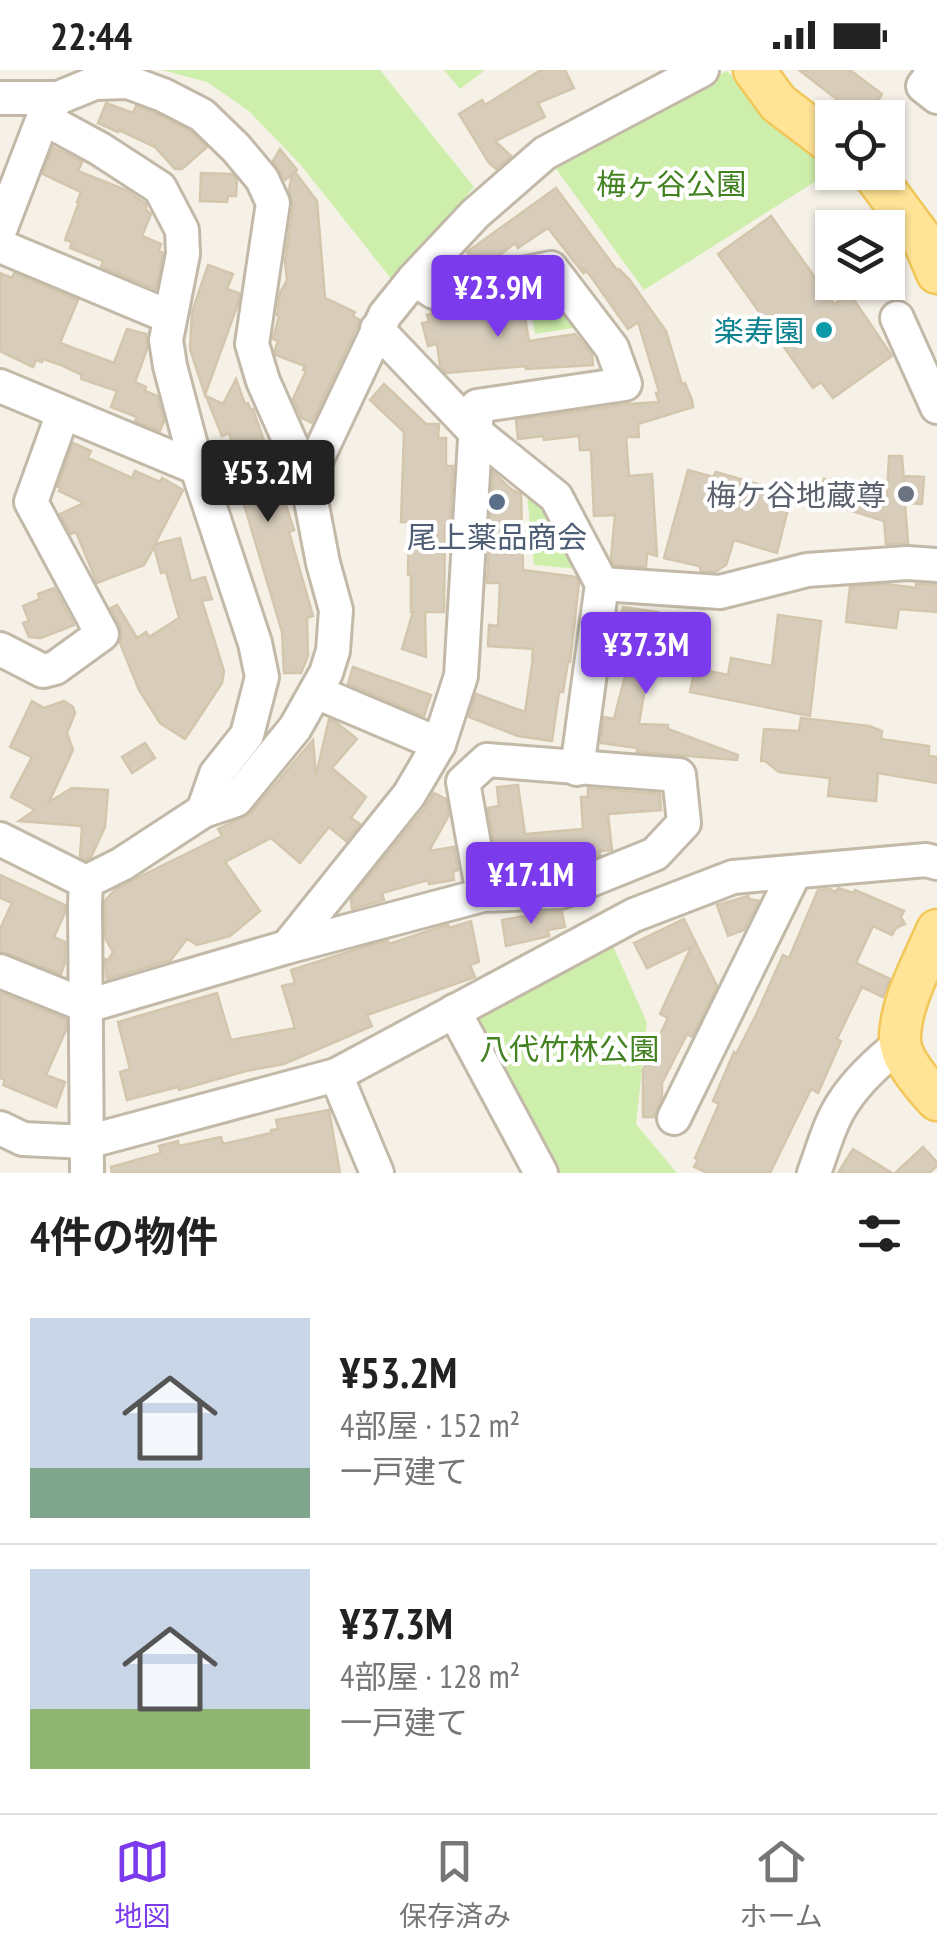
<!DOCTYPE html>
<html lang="ja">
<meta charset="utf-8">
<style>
:root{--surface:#fff;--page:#f2f2f2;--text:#222;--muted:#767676;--line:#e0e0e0;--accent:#7c3aed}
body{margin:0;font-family:"PT Sans Narrow","Noto Sans JP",sans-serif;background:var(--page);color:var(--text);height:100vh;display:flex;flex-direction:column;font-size:38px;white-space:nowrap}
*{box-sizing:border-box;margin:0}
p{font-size:32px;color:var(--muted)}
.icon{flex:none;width:55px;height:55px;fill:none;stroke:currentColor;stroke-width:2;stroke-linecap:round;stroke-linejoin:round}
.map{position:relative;height:1103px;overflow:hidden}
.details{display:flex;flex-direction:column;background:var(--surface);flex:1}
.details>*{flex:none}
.controls{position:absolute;left:815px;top:30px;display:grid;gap:20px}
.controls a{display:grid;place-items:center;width:90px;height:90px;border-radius:0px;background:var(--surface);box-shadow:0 2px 8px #0004;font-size:50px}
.price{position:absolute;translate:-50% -85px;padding:0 22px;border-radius:10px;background:var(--accent);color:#fff;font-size:32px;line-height:65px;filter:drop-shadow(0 2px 5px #0008)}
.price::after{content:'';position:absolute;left:50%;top:60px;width:30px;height:22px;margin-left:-15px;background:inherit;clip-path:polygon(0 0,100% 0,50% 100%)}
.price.current{background:#222;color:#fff}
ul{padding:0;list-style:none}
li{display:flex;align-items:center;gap:30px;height:250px;padding:0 30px}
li+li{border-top:2px solid var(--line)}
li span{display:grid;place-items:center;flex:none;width:280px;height:200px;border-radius:0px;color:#555}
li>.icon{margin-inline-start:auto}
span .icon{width:120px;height:120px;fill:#fffc;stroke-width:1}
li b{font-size:42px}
h2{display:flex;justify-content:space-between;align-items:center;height:120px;padding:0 30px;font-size:42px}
.status{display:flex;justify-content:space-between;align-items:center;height:70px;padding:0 50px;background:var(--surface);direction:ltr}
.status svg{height:28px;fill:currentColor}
.menu{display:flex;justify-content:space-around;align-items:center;height:140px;border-top:2px solid var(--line);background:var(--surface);font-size:28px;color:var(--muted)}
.menu a{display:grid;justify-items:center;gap:5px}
.menu .current{color:var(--accent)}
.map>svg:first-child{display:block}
.green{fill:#ceeeab}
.building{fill:#d8cdbb;stroke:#d4c6ad;stroke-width:2.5}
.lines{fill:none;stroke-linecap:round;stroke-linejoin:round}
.minor-casing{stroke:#c2b9a8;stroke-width:38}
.major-casing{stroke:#f1c759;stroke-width:45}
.minor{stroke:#fff;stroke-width:32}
.major{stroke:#ffe396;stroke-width:40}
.culture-dot{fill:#0f9aa8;stroke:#fff;stroke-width:4}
.worship-dot{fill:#6b7280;stroke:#fff;stroke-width:4}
.service-dot{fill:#5c6f8a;stroke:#fff;stroke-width:4}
.labels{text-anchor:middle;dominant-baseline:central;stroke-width:8;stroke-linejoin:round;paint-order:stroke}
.park-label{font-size:30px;fill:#438221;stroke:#fff}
.culture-label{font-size:30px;fill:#0d838f;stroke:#fff;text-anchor:end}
.worship-label{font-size:30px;fill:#5b616d;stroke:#fff;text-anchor:end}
.service-label{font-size:30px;fill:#4e5e75;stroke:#fff}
</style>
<div class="status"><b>22:44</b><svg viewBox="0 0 49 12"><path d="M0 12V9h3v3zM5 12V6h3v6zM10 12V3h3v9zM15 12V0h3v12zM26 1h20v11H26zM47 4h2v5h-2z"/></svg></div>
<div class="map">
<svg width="937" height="1103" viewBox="0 0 937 1103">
<rect width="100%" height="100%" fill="#f5f1e7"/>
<!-- green -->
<g class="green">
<path d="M 162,0 L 380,0 L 474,117 L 393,211 L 300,94 L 249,41 L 207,12 Z"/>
<path d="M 444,0 L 485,0 L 460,19 Z"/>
<path d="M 727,1 L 768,43 L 832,97 L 832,101 L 644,220 L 549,89 L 609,57 Z"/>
<path d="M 541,213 L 563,224 L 585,256 L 535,264 L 526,215 Z"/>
<path d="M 527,424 L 548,441 L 580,499 L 534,495 Z"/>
<path d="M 610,869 L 647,953 L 636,1054 L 677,1103 L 550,1103 L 466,947 Z"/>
</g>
<!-- building -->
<g class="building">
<path d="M 541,0 L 565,0 L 574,18 L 538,33 L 545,47 L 495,71 L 511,86 L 496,99 L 489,93 L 459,44 L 482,30 L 485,35 Z"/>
<path d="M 799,0 L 850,0 L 882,24 L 868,48 L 861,48 Z"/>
<path d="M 106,33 L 133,43 L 136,36 L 155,43 L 190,61 L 207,77 L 182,99 L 175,99 L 155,77 L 119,60 L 118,62 L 98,53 Z"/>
<path d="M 53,77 L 82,92 L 78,101 L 126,120 L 146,134 L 146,140 L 151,144 L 142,166 L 161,174 L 159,181 L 163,183 L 156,219 L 101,197 L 103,191 L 70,178 L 72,172 L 65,170 L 79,132 L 77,132 L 81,122 L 43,104 Z"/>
<path d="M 280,79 L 297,100 L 295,102 L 317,131 L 325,228 L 355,242 L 353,246 L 360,250 L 312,353 L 302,348 L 293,329 L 306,301 L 303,300 L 305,296 L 276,285 L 275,280 L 278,271 L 273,269 L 279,246 L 277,245 L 280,223 L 287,210 L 285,191 L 293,136 L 289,120 L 292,105 L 285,110 L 273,91 Z"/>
<path d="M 201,103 L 232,104 L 237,110 L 236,126 L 228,126 L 227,132 L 200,131 Z"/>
<path d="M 556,118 L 617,200 L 619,199 L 629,209 L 666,261 L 682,314 L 685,313 L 692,330 L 693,337 L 638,354 L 639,367 L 626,367 L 629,406 L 652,404 L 657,486 L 647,483 L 646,497 L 614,495 L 611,487 L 615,445 L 594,446 L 591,380 L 580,380 L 579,366 L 544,370 L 543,366 L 518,369 L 516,350 L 628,334 L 659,332 L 656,323 L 659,322 L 638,252 L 628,259 L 589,204 L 583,199 L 584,204 L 548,158 L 518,178 L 515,173 L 495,189 L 476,193 L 467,182 Z"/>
<path d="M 771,146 L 834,234 L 850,224 L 892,286 L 833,328 L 821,312 L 813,318 L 718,184 Z"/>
<path d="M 208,195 L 233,204 L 227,219 L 239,223 L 238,234 L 205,325 L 190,279 L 192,242 Z"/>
<path d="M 0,203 L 12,208 L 14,203 L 78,230 L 60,273 L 114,293 L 127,259 L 146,264 L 147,279 L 135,312 L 146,317 L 145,321 L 157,326 L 164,351 L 160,361 L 135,351 L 137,347 L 111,337 L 117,321 L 81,309 L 82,305 L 61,295 L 43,289 L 42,292 L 36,290 L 33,297 L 0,281 Z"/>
<path d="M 521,225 L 529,271 L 575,264 L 592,284 L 593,295 L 526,299 L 526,296 L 446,303 L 440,296 L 437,274 L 428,276 L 422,253 L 429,252 L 427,245 L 432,244 L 431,241 L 438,242 Z"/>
<path d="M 236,309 L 245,334 L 248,333 L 251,340 L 253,339 L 284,429 L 294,460 L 289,462 L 313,546 L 307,548 L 308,586 L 301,603 L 284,603 L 282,562 L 235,404 L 242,401 L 229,363 L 222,366 L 206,326 L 223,334 Z"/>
<path d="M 384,314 L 426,354 L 439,354 L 438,368 L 446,368 L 446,396 L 453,396 L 450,456 L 445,456 L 444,542 L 425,542 L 426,587 L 402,579 L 413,542 L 411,542 L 411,505 L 408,505 L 409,452 L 401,452 L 404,362 L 370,330 Z"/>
<path d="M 73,373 L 91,381 L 88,388 L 132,408 L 135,401 L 160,412 L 162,408 L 183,420 L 155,474 L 180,468 L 191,511 L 205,507 L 212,529 L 202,531 L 224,601 L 222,613 L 185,669 L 160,653 L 139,620 L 120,573 L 122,565 L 120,555 L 111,538 L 117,535 L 137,568 L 146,562 L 149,567 L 179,548 L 166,502 L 161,503 L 154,477 L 144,495 L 97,513 L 76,462 L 71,464 L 60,444 L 84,433 L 59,421 L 61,418 L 58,417 Z"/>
<path d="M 889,386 L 902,386 L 904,412 L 905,406 L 924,407 L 922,434 L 905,433 L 908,473 L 886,474 L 884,451 L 817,430 L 824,409 L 887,427 Z"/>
<path d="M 688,400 L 713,407 L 716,402 L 772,418 L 770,424 L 790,431 L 777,483 L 734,470 L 726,495 L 715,502 L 701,501 L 699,496 L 664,488 Z"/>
<path d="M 493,402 L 512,420 L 521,424 L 523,500 L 576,507 L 579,513 L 570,592 L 568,592 L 563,622 L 559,622 L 552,671 L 518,666 L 469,647 L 476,624 L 525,642 L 533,588 L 532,588 L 533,579 L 488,576 L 489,555 L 498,556 L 500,513 L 487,513 Z"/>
<path d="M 887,514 L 916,518 L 916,514 L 937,515 L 937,542 L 899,539 L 896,558 L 846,552 L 850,517 Z"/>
<path d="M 54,518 L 74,555 L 41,568 L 29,567 L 23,553 L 29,551 L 23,536 L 40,529 L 38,524 Z"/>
<path d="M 623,537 L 658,542 L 654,581 L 651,595 L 649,594 L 639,654 L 668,655 L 668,659 L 738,685 L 737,690 L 637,682 L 637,678 L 601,673 L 604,647 L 614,649 L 629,590 L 613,587 Z"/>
<path d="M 778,545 L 821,551 L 810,646 L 690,622 L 695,598 L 728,605 L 731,588 L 772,596 Z"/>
<path d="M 353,597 L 431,625 L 424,646 L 348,614 Z"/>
<path d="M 32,631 L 44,638 L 64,631 L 73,637 L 75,643 L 67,663 L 73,680 L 49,732 L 72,718 L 108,720 L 105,757 L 91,787 L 86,790 L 80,787 L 82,756 L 19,751 L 35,740 L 11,727 L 32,687 L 10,677 Z"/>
<path d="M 801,648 L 869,656 L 882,661 L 881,669 L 929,676 L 929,686 L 937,687 L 937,713 L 878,703 L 876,731 L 828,726 L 830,708 L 779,702 L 765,691 L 761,691 L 764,659 L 799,661 Z"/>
<path d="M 329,649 L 337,653 L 357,669 L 332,698 L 366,727 L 351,748 L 360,754 L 346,771 L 329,757 L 300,793 L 271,768 L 225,792 L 260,841 L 230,866 L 197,875 L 187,869 L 171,890 L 107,909 L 105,889 L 108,890 L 113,882 L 105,868 L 105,831 L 109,826 L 115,820 L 137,808 L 222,766 L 218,759 L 251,743 L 313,670 L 316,705 Z"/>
<path d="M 145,673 L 155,688 L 132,703 L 122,687 Z"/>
<path d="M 518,715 L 525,764 L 583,759 L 581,727 L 588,727 L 588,718 L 660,724 L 661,740 L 608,744 L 612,780 L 600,781 L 600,785 L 591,788 L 561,790 L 560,780 L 497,788 L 488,738 L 499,736 L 497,717 Z"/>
<path d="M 434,723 L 446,729 L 449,745 L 429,781 L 454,777 L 458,800 L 453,802 L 454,810 L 429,814 L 428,810 L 382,823 L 384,830 L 352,839 L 351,829 L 425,738 Z"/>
<path d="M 0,805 L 65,835 L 65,843 L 54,867 L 65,872 L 65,893 L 61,904 L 0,881 L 0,859 L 12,833 L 0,828 Z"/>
<path d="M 838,818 L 854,823 L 855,820 L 904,841 L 901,847 L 905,854 L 896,858 L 892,865 L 873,856 L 856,893 L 890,909 L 883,927 L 862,917 L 837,969 L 841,971 L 818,1023 L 811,1019 L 770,1103 L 708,1103 L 694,1097 L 698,1090 L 695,1088 L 719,1034 L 713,1031 L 734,982 L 736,984 L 756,945 L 783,885 L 789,888 L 818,820 L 830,819 L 836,822 Z"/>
<path d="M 748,826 L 749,829 L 759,831 L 744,860 L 728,866 L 717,835 Z"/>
<path d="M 562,842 L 565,857 L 548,860 L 549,866 L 506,876 L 502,850 L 541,843 Z"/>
<path d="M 684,849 L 717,916 L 692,967 L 687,964 L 662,1013 L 662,1026 L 654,1047 L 643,1047 L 643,1000 L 668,948 L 660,944 L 691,877 L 647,898 L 634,873 Z"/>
<path d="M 471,851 L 479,892 L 470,895 L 475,907 L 367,945 L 372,956 L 284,994 L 246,1001 L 179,1020 L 178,1017 L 127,1030 L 120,1002 L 130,999 L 118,952 L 217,923 L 231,970 L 295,958 L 282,916 L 295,913 L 291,900 L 367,876 L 388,871 L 389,874 L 434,859 L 448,855 L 449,858 Z"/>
<path d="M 0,923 L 66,949 L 66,960 L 46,1005 L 65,1012 L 56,1037 L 3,1015 L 5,1010 L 0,1008 Z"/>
<path d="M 329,1040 L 340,1103 L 112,1103 L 111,1097 L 161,1083 L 159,1076 L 178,1071 L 179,1076 L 221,1067 L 223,1074 L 271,1063 L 271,1060 L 278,1059 L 276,1050 Z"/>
<path d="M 923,1077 L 937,1092 L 937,1096 L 929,1103 L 895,1103 Z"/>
<path d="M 853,1079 L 892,1103 L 838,1103 Z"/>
</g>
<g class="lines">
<!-- minor casing -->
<g class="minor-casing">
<g id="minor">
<path d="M 935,0 L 923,16 L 937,27"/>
<path d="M 0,28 L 58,28"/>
<path d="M 43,48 L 100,79 L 160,118 L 182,160 L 183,184 L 166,270 L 170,296 L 197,398 L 255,573 L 262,607 L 247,665 L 216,704 L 203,741"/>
<path d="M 0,160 L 43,48 L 58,28 L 95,13 L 128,12 L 163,25 L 202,45 L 236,78 L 262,109 L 273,133 L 252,274 L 263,311 L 307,410 L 323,493 L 336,540 L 333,581 L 326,603 L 295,658 L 236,730 L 203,741 L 122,794 L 86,812"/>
<path d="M 0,176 L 170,247"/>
<path d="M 897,248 L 937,337"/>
<path d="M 377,259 L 474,361 L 556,427 L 602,514 L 577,699"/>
<path d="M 0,316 L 197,398"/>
<path d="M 307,410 L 385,245 L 414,209 L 475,144 L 545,83 L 702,0"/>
<path d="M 602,514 L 720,522 L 807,500 L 907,493 L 937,495"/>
<path d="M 0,579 L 43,601 L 55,598 L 102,564 L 31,432 L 63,343"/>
<path d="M 316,622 L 439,674"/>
<path d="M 0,769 L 86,812"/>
<path d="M 86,812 L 85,834 L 87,1103"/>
<path d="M 287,877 L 409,725 L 439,674 L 461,606 L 477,336 L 625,314 L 612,278 L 551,198 L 434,222 L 414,209"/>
<path d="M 0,901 L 87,936 L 287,877 L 483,825 L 561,822 L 655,784 L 684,753 L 679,705 L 487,690 L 463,712 L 483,825"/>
<path d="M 454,941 L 541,1103"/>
<path d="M 336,1005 L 377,1103"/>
<path d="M 674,1048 L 795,802"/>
<path d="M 0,1058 L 23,1069 L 87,1072 L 336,1005 L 634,845 L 733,807 L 926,790 L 937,793"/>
<path d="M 814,1103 C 823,1079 830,1051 845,1030 C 859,1009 880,990 900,974"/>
</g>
</g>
<!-- major casing -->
<g class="major-casing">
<g id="major">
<path d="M 754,0 L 778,33 L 832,74"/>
<path d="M 872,102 L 924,172 L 937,203"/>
<path d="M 937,860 C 923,893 899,935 900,971 C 901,990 925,1017 937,1030"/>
</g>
</g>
<!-- minor -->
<use href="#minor" class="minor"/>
<!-- major -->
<use href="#major" class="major"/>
</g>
<!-- markers -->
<circle class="culture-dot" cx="824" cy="260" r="10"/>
<circle class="worship-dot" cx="906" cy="424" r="10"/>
<circle class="service-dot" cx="497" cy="432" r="10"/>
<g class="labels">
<!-- park labels -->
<g class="park-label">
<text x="671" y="113">梅ヶ谷公園</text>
<text x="569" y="978">八代竹林公園</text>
</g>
<!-- culture labels -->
<g class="culture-label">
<text x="804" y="260">楽寿園</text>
</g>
<!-- worship labels -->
<g class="worship-label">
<text x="886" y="424">梅ケ谷地蔵尊</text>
</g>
<!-- service labels -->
<g class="service-label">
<text x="497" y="466">尾上薬品商会</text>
</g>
</g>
</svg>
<div class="controls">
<a><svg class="icon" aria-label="locate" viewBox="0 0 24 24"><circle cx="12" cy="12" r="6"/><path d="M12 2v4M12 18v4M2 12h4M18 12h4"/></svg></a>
<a><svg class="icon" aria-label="layers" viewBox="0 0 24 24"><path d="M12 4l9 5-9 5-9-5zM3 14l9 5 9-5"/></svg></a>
</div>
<b class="price" style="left:498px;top:270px">¥23.9M</b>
<b class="price current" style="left:268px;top:455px">¥53.2M</b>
<b class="price" style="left:646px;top:627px">¥37.3M</b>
<b class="price" style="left:531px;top:857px">¥17.1M</b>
</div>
<section class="details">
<h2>4件の物件<svg class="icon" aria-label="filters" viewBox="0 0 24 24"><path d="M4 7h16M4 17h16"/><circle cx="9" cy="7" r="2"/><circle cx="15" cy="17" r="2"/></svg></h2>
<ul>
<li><span style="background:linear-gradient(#c9d6e8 75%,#7fa58c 0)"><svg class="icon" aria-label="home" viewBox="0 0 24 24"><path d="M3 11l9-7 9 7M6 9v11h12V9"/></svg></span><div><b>¥53.2M</b><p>4部屋 · 152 m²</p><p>一戸建て</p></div></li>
<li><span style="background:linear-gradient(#c9d6e8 70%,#8fb573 0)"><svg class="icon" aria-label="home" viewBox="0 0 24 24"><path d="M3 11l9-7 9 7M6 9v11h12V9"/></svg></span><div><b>¥37.3M</b><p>4部屋 · 128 m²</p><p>一戸建て</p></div></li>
</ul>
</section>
<nav class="menu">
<a class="current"><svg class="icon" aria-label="map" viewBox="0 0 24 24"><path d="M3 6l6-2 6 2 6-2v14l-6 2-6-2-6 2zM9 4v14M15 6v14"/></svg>地図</a>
<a><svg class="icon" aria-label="saved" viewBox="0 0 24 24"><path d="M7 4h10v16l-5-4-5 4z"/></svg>保存済み</a>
<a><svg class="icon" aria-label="home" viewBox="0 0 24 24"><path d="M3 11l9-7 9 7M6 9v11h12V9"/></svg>ホーム</a>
</nav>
